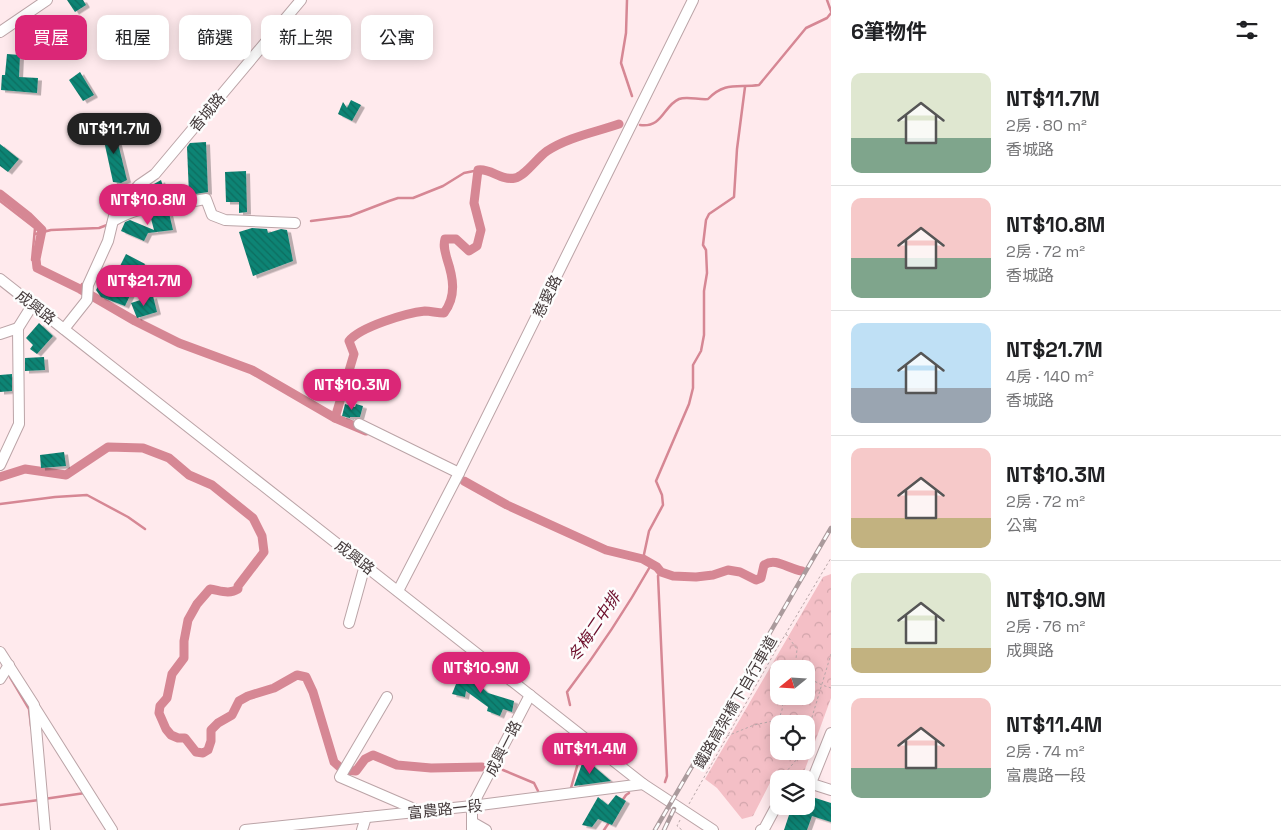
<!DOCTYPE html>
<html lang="zh-TW">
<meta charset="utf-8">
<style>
:root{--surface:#fff;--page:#f6f6f6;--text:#202124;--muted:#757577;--line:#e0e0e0;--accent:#db2777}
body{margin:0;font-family:"Space Grotesk","Noto Sans TC",sans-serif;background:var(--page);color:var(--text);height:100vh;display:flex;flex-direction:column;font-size:19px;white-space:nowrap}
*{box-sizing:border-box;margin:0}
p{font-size:16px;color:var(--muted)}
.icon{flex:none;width:28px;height:28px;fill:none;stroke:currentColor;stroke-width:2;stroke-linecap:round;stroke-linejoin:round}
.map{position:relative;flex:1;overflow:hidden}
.drawer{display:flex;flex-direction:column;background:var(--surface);width:450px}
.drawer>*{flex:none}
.banner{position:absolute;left:15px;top:15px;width:475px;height:45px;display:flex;gap:10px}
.needle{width:32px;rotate:252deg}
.fabs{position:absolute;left:770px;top:660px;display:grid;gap:10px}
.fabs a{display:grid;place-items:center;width:45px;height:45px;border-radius:10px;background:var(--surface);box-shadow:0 2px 12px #0003;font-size:25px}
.price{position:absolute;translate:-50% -42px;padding:0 11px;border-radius:18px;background:var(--accent);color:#fff;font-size:16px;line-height:32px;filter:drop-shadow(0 1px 2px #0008)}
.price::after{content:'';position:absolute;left:50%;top:30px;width:15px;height:11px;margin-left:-8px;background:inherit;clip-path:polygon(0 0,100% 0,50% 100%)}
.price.on{background:#222;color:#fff}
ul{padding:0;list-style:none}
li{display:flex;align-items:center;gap:15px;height:125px;padding:0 20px}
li+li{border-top:1px solid var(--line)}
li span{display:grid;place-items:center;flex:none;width:140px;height:100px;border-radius:10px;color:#555}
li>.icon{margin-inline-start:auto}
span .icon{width:60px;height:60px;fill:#fffc;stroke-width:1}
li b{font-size:21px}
h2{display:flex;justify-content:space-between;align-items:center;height:60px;padding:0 20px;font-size:21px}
.tag{padding:0 18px;border-radius:10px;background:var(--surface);box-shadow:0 2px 12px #0003;font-size:18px;line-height:45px}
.tag.on{background:var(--accent);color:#fff}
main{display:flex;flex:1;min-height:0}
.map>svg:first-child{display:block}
.park{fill:url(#park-crowns);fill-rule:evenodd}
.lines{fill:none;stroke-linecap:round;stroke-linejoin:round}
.stream{stroke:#d68794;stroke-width:2.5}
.canal{stroke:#d68794;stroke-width:9}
.building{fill:url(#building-back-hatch);filter:url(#shadow)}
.minor-casing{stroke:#bba4a7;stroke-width:12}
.path{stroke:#b8a7a9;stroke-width:1;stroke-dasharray:2.5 2.5;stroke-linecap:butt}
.minor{stroke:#fff;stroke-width:10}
.rail-casing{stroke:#aa9a9c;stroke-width:4.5}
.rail{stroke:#fdfdfd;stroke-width:2.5;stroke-dasharray:8;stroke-linecap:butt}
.labels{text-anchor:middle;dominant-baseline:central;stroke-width:5;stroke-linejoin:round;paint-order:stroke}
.street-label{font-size:15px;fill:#443a3b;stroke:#fdfdfd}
.water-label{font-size:16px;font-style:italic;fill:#6c0e2b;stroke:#fdfdfd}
</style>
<main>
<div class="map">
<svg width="831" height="830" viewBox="0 0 831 830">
<defs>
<pattern id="park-crowns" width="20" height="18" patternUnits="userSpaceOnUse" patternTransform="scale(1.25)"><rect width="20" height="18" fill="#f4bfc6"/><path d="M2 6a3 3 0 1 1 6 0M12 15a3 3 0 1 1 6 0" fill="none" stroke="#d2a5ab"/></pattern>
<pattern id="building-back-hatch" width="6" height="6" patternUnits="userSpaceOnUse" patternTransform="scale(1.25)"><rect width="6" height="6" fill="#108474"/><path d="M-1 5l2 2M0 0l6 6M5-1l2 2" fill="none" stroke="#116d60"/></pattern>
<filter id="shadow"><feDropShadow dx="4" dy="2.5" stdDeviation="0" flood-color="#0004"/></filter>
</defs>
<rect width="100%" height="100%" fill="#ffeaed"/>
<!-- park -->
<path class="park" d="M 831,574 L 831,698 L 804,772 L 795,777 L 773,777 L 753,816 L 742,819 L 717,788 L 705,779 L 823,577 ZM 779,669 L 806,669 L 806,696 L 779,696 ZM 779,724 L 806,724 L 806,751 L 779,751 Z"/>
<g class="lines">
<!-- stream -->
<g class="stream">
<path d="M 627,0 L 626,33 L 621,63 L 632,96"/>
<path d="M 827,0 L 831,11"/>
<path d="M 640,125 C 663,128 663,106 679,99 C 687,96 699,100 708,99 C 725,81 738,88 759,85 L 806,28 L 827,18 L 831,13"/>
<path d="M 0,201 L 35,228 L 32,260"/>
<path d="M 311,221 L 350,216 L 389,201 L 398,198 L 413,198 L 443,186 L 464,173 L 474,171"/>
<path d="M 35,234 L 51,230 L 99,228 L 107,225 L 108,222"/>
<path d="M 80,289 L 82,284 L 85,284"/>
<path d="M 0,504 L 55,497 L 87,495 L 128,517 L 145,529"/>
<path d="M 643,559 L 649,531 L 663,505 L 662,495 L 656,481 L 689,404 L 693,388 L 693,365 L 701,351 L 704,335 L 704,291 L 707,273 L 706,250 L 703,245 L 706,220 L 709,214 L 734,197 L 737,149 L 745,87"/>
<path d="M 806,571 L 831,527"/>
<path d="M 661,572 L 658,576 L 667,776 L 665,782"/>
<path d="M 10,677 L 29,709 L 31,726"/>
<path d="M 570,705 L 567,692 C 599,650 625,611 651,565"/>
<path d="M 503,770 L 534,783 L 538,791"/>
<path d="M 571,788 L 581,752"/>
<path d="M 44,799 L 85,793"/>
<path d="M 622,801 L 626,795 L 629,793"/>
<path d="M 0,805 L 39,800"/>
<path d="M 604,830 L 610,821"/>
</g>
<!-- canal -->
<g class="canal">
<path d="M 0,194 L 28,216 L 42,230 L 36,259 L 37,268 L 80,289 L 135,321 L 179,343 L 252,370 L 335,418 L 366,431"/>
<path d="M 335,418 L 354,354 L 349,341 C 360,327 406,313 425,311 C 431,311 437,313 444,313 C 457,296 453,277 447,259 C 445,251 443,246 445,239 L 456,239 L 469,251 L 477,246 L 481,230 L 474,203 L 478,170 C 491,168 501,181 515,178 C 525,176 537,158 547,151 C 568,137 596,132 619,124"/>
<path d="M 0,477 L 25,469 L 66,475 L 108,447 L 143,448 L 169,458 L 189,475 L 212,485 L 253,518 L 262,536 L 264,552 L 238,586 L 238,589 C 229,595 219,590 210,589 L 197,604 L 188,620 L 184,641 L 184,658 L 172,674 L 167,698 L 160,706 L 159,713 L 166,729 L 171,735 L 178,738 L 185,738 L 196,752 L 203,753 L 208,750 L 211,741 L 211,730 L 218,723 L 232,715 L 239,701 L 248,696 L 274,688 L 297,675 L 306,677 L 313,692 L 334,762 L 343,770 L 356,771 L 365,759 L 373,755 L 397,765 L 431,768 L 482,767"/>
<path d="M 464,481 L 507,505 L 606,550 L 643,559 L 657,567 L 661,572 L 673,576 L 696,577 L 713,575 L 728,570 L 740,572 L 756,580 L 761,578 L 764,565 C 776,557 788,569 802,571"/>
</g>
</g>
<!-- building -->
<g class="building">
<path d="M 67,0 L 83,0 L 86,5 L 75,12 Z"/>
<path d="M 64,22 L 74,38 L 63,45 L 53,28 Z"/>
<path d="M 7,54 L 20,55 L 19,77 L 38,78 L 37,93 L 1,90 L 2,75 L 5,75 Z"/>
<path d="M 80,72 L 94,95 L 83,101 L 69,80 Z"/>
<path d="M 351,100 L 361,105 L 352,121 L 338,114 L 343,102 L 347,108 Z"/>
<path d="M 101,127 L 114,127 L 127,180 L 121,183 L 113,182 Z"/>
<path d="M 206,142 L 208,192 L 189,195 L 187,147 L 190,143 Z"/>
<path d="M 0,144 L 19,159 L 8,172 L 0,166 Z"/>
<path d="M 246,171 L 247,212 L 239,213 L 239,202 L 226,202 L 225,172 Z"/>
<path d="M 161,180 L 167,198 L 150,201 L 145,189 Z"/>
<path d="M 169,213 L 173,230 L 148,233 L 144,241 L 121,231 L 125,222 L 130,220 L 154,230 L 150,215 Z"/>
<path d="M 252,228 L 267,229 L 268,233 L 281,229 L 287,230 L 293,261 L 253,276 L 239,232 Z"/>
<path d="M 126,254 L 145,264 L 125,306 L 101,297 L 96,290 L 102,279 L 111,284 Z"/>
<path d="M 153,296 L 157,312 L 137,318 L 131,303 Z"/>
<path d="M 39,323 L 53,336 L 37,354 L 30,349 L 33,345 L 26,338 Z"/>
<path d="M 44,357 L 45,370 L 25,371 L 25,358 Z"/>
<path d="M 12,374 L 12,391 L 0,392 L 0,375 Z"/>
<path d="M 345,404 L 355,407 L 356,404 L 363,406 L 360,417 L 350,417 L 350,418 L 342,416 Z"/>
<path d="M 64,452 L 66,466 L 41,468 L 40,455 Z"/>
<path d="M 462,669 L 472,674 L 470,677 L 488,693 L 514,701 L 512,712 L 503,709 L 500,716 L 487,711 L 488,707 L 466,691 L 465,697 L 452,694 Z"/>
<path d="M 584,758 L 611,781 L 574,786 Z"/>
<path d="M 616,795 L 626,801 L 612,825 L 598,819 L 592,827 L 582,825 L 598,797 L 608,805 Z"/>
<path d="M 806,795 L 831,803 L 831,822 L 812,816 L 807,830 L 784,830 L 792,806 L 806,806 Z"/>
</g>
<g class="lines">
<!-- minor casing -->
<g class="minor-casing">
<g id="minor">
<path d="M 0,32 L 47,0"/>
<path d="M 113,221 C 136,208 148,208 174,205 C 185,204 196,200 206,199 L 212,215 L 225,220 L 295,223"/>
<path d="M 0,279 L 643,784 L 713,830"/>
<path d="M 64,329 L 87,300 L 88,285 L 108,241 L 115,212 L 139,185 L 155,174 L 301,0"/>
<path d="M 0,334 L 18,328"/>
<path d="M 359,424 L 459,473"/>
<path d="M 0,465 L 19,424 L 18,328 L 33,304"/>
<path d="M 398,591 L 459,473 L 693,0"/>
<path d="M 349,623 L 365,565"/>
<path d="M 0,652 L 34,705 L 45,830"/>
<path d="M 0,679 L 9,665"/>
<path d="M 387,697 L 340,777 L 419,811"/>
<path d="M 35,708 L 112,830"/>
<path d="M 806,782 L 831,790"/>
<path d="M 811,783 L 831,733"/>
<path d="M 472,822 L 486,830"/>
<path d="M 245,830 L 472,806 L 643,784"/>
<path d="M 362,830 L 366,817"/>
<path d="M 472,830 L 472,806 L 530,695"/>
<path d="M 761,830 L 764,829 L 779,801"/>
</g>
</g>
<!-- path -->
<g class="path">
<path d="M 786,634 L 797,649 L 795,669"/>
<path d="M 806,677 L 822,685 L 831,688"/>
<path d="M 777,725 L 782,710 L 784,696"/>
<path d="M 727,736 L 754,725 L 773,721 L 779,727"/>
<path d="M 806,737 L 831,654"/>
<path d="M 786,779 L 786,772 L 797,759 L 800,751"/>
<path d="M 689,804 L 776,650 L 831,558"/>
<path d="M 680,820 L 677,826 L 682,830"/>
</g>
<!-- minor -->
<use href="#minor" class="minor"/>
<!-- rail casing -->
<g class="rail-casing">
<g id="rail">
<path d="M 655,830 L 831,528"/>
<path d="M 664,830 L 674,809"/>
</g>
</g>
<!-- rail -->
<use href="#rail" class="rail"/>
</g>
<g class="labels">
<!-- street labels -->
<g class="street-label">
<text transform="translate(207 112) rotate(-50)">香城路</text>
<text transform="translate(547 296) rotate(-64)">慈愛路</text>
<text transform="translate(36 307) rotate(38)">成興路</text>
<text transform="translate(355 557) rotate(38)">成興路</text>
<text transform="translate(735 702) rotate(-60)">鐵路高架橋下自行車道</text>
<text transform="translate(503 748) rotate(-63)">成興一路</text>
<text transform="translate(445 809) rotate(-6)">富農路一段</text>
</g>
<!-- water labels -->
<g class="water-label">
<text transform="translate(594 627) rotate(-56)">冬梅二中排</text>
</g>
</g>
</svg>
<div class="fabs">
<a><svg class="needle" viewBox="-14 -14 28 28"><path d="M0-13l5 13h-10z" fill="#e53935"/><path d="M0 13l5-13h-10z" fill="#757577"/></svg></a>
<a><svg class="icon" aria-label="locate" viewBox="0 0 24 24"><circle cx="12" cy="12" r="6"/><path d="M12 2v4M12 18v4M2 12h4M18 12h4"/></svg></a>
<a><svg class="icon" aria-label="layers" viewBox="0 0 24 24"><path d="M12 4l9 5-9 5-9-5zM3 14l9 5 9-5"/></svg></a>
</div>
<b class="price on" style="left:114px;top:155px">NT$11.7M</b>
<b class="price" style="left:148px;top:226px">NT$10.8M</b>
<b class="price" style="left:144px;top:307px">NT$21.7M</b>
<b class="price" style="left:352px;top:411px">NT$10.3M</b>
<b class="price" style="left:481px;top:694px">NT$10.9M</b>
<b class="price" style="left:590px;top:775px">NT$11.4M</b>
<div class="banner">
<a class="tag on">買屋</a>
<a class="tag">租屋</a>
<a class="tag">篩選</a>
<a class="tag">新上架</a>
<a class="tag">公寓</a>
</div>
</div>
<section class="drawer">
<h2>6筆物件<svg class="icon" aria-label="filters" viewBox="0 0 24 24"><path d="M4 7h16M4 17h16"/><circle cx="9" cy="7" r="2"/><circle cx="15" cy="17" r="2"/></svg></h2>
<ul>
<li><span style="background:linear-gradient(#dfe7d0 65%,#7fa58c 0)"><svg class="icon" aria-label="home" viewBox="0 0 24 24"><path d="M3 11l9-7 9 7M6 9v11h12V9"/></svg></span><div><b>NT$11.7M</b><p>2房 · 80 m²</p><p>香城路</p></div></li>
<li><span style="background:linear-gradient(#f6c9c9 60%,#7fa58c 0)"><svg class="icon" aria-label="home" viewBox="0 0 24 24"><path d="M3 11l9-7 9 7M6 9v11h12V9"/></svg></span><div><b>NT$10.8M</b><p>2房 · 72 m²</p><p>香城路</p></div></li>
<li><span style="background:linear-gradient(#bfe0f5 65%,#9aa5b1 0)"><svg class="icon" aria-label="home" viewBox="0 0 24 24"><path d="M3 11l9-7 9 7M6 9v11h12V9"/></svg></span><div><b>NT$21.7M</b><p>4房 · 140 m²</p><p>香城路</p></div></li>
<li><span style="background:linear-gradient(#f6c9c9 70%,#c2b280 0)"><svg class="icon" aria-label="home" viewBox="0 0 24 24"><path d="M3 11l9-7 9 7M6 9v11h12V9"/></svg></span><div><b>NT$10.3M</b><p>2房 · 72 m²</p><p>公寓</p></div></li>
<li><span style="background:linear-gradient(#dfe7d0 75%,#c2b280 0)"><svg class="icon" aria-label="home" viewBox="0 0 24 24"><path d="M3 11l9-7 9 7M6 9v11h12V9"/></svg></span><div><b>NT$10.9M</b><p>2房 · 76 m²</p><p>成興路</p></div></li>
<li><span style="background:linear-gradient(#f6c9c9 70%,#7fa58c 0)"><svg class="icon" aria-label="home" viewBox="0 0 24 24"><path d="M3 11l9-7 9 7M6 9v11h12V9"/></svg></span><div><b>NT$11.4M</b><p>2房 · 74 m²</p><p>富農路一段</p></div></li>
</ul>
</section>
</main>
